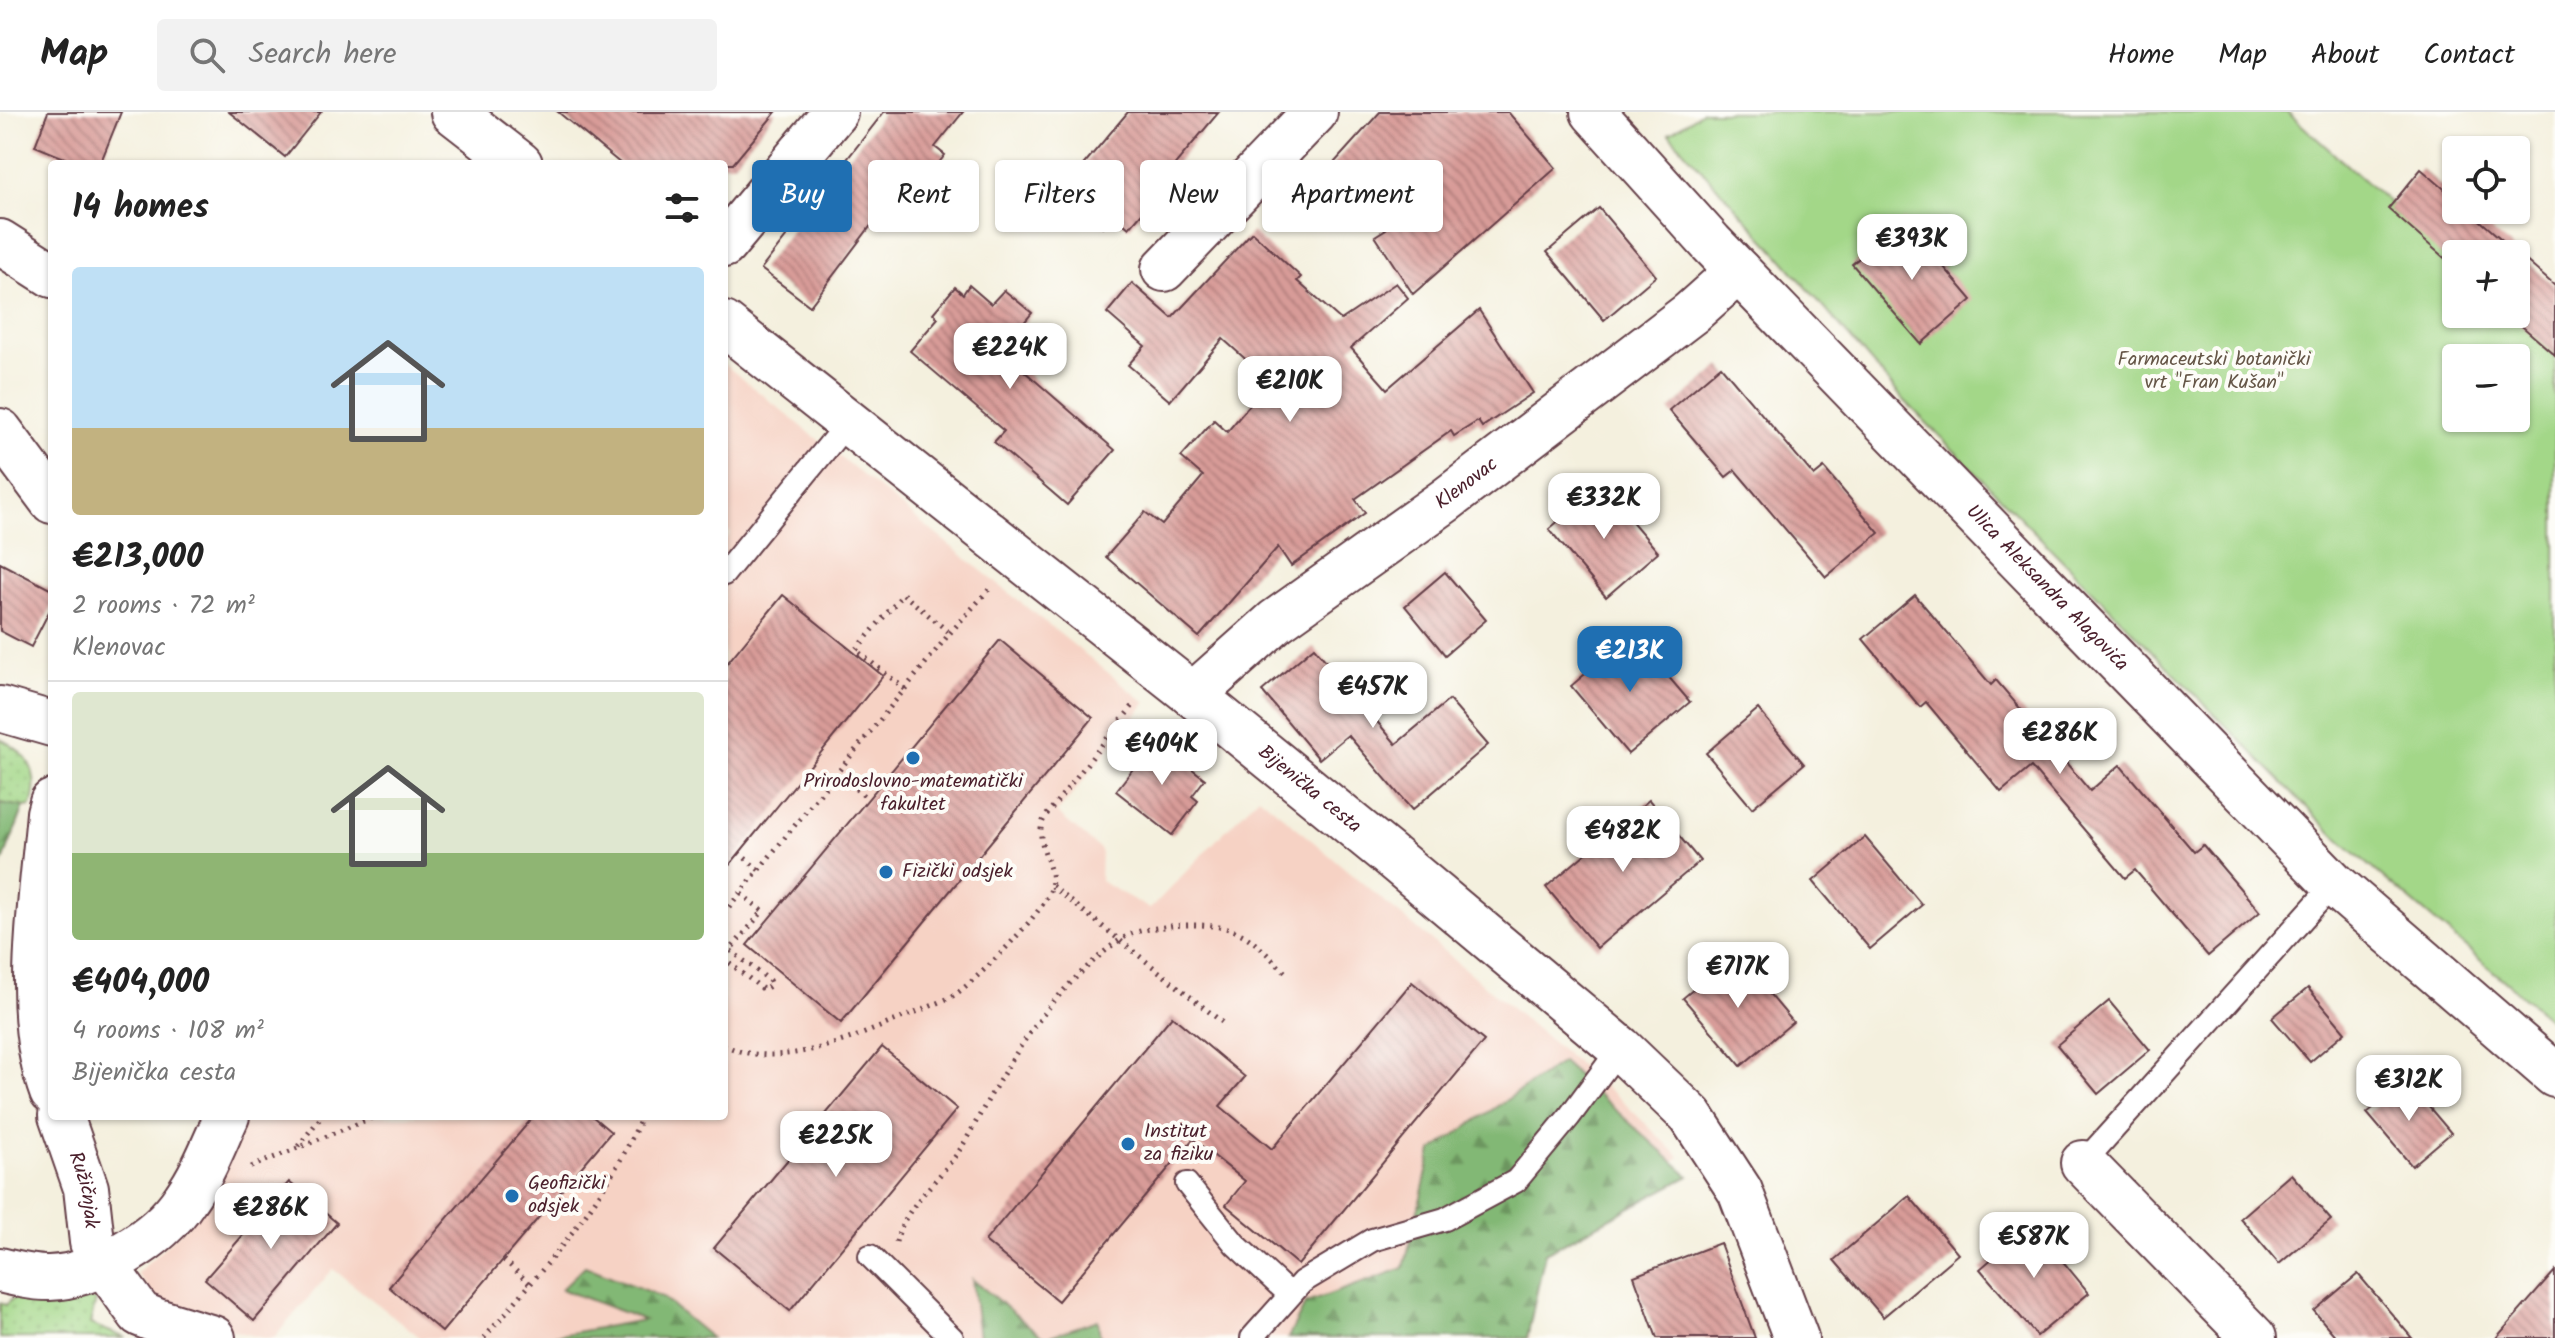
<!DOCTYPE html>
<meta charset="utf-8">
<style>
:root{--surface:#fff;--page:#f2f2f2;--text:#222;--muted:#767676;--line:#e0e0e0;--accent:#1f6fb2}
body{margin:0;font-family:Kalam,sans-serif;background:var(--page);color:var(--text);height:100vh;display:flex;flex-direction:column;font-size:30px;white-space:nowrap}
*{box-sizing:border-box;margin:0}
p{font-size:26px;color:var(--muted)}
.icon{flex:none;width:44px;height:44px;fill:none;stroke:currentColor;stroke-width:2;stroke-linecap:round;stroke-linejoin:round}
.map{position:relative;flex:1;overflow:hidden}
.side{position:absolute;left:48px;top:48px;width:680px;height:960px;display:flex;flex-direction:column;background:var(--surface);border-radius:8px;box-shadow:0 2px 6px #0004}
.side>*{flex:none}
.banner{position:absolute;left:752px;top:48px;width:760px;height:72px;display:flex;gap:16px}
.tools{position:absolute;left:2442px;top:24px;display:grid;gap:16px}
.tools a{display:grid;place-items:center;width:88px;height:88px;border-radius:8px;background:var(--surface);box-shadow:0 2px 6px #0004;font-size:40px}
.price{position:absolute;translate:-50% -68px;padding:0 18px;border-radius:16px;background:#fff;color:#222;font-size:26px;line-height:52px;filter:drop-shadow(0 2px 4px #0008)}
.price::after{content:'';position:absolute;left:50%;top:48px;width:24px;height:18px;margin-left:-12px;background:inherit;clip-path:polygon(0 0,100% 0,50% 100%)}
.price.current{background:var(--accent);color:#fff}
ul{padding:0;list-style:none}
li{display:grid;align-content:center;gap:16px;height:424px;padding:0 24px}
li+li{border-top:2px solid var(--line)}
li span{display:grid;place-items:center;height:248px;border-radius:8px;color:#555}
li>.icon{margin-inline-start:auto}
span .icon{width:144px;height:144px;fill:#fffc;stroke-width:1}
li b{font-size:34px}
h2{display:flex;justify-content:space-between;align-items:center;height:96px;padding:0 24px;font-size:34px}
.tag{padding:0 28px;border-radius:8px;background:var(--surface);box-shadow:0 2px 6px #0004;font-size:28px;line-height:72px}
.tag.current{background:var(--accent);color:#fff}
header{display:flex;align-items:center;gap:48px;box-sizing:border-box;height:112px;padding:0 40px;background:var(--surface);border-bottom:2px solid var(--line)}
header strong{font-size:38px}
nav{display:flex;gap:44px;margin-inline-start:auto;font-size:28px}
.search{width:560px;height:72px;background:var(--page);display:flex;align-items:center;gap:20px;box-sizing:border-box;padding:0 28px;border-radius:8px;color:var(--muted);font-size:30px}
.map>svg:first-child{display:block}
.built{fill:#f6d2c4}
.grass{fill:url(#grass-dots);stroke:#767b5a;stroke-width:2}
.forest{fill:url(#forest-firs);stroke:#666c50;stroke-width:2}
.garden{fill:#a3d788;stroke:#767b5a;stroke-width:2;fill-rule:evenodd}
.building{fill:url(#building-back-hatch)}
.lines{fill:none;stroke-linecap:round;stroke-linejoin:round}
.lane-casing{stroke:#643e46;stroke-width:26}
.street-casing{stroke:#643e46;stroke-width:48}
.secondary-casing{stroke:#643e46;stroke-width:48}
.path{stroke:#643e46;stroke-width:5;stroke-dasharray:2 6;stroke-linecap:butt}
.lane{stroke:#fff;stroke-width:22}
.street{stroke:#fff;stroke-width:44}
.secondary{stroke:#fff;stroke-width:44}
.poi-dot{fill:#1f6fb2;stroke:#fdfcf7;stroke-width:3}
.labels{text-anchor:middle;dominant-baseline:central;stroke-width:8;stroke-linejoin:round;paint-order:stroke}
.park-label{font-size:20px;fill:#655647;stroke:#fdfcf7}
.street-label{font-size:20px;fill:#4a1f2b;stroke:#fdfcf7}
.poi-label{font-size:20px;fill:#4a1f2b;stroke:#fdfcf7;text-anchor:start}
</style>
<header>
<strong>Map</strong>
<div class="search"><svg class="icon" aria-label="search" viewBox="0 0 24 24"><circle cx="10" cy="10" r="6"/><path d="M15 15l6 6"/></svg>Search here</div>
<nav><a>Home</a><a>Map</a><a>About</a><a>Contact</a></nav>
</header>
<div class="map">
<svg width="2555" height="1226" viewBox="0 0 2555 1226">
<defs>
<pattern id="grass-dots" width="8" height="8" patternUnits="userSpaceOnUse" patternTransform="scale(2)"><rect width="8" height="8" fill="#a3d788"/><path d="M2 2h.1M6 6h.1" fill="none" stroke="#8eb876" stroke-width="1.8" stroke-linecap="round"/></pattern>
<pattern id="forest-firs" width="22" height="20" patternUnits="userSpaceOnUse" patternTransform="scale(2)"><rect width="22" height="20" fill="#82b874"/><path d="M5 1l3.5 6h-7zM16 11l3.5 6h-7z" fill="#6c955f"/></pattern>
<pattern id="building-back-hatch" width="6" height="6" patternUnits="userSpaceOnUse" patternTransform="scale(2)"><rect width="6" height="6" fill="#d89b98"/><path d="M-1 5l2 2M0 0l6 6M5-1l2 2" fill="none" stroke="#b17e7c"/></pattern>
</defs>
<rect width="100%" height="100%" fill="#fdfcf7"/>
<filter id="ink" filterUnits="userSpaceOnUse"><feTurbulence type="fractalNoise" baseFrequency=".0125" numOctaves="2"/><feDisplacementMap in="SourceGraphic" scale="16" xChannelSelector="R" yChannelSelector="G"/><feConvolveMatrix kernelMatrix="1 2 1 2 8 2 1 2 1" color-interpolation-filters="sRGB"/></filter>
<filter id="wash" filterUnits="userSpaceOnUse"><feTurbulence type="fractalNoise" baseFrequency=".006" numOctaves="4" result="noise"/><feDisplacementMap in="SourceGraphic" scale="32" xChannelSelector="R" yChannelSelector="G"/><feGaussianBlur stdDeviation="1.8" result="paint"/><feColorMatrix in="noise" values="0 0 0 0 0 0 0 0 0 0 0 0 0 0 0 0 0 1.4 0 .05"/><feComposite in="paint" operator="in"/></filter>
<g filter="url(#wash)">
<rect width="100%" height="100%" fill="#f4f0de"/>
<!-- built -->
<path class="built" d="M 724,252 L 1146,591 L 1057,701 L 1101,738 L 1100,769 L 1150,797 L 1259,684 L 1621,988 L 1680,1045 L 1511,1158 L 1530,1226 L 421,1226 L 333,1157 L 274,1226 L 263,1226 L 166,1202 L 137,1161 L 187,1114 L 248,1004 L 724,1004 L 724,430 L 731,421 L 724,416 Z"/>
<!-- grass -->
<g class="grass">
<path d="M 0,627 C 29,641 41,661 31,694 L 24,695 L 0,691 Z"/>
<path d="M 81,1185 L 96,1188 L 90,1212 L 126,1226 L 0,1226 L 0,1191 L 6,1193 L 13,1186 L 62,1191 Z"/>
</g>
<!-- forest -->
<g class="forest">
<path d="M 0,691 L 24,695 L 0,757 Z"/>
<path d="M 1562,950 L 1689,1064 L 1545,1141 L 1527,1226 L 1288,1226 L 1306,1191 L 1404,1156 L 1432,1039 Z"/>
<path d="M 585,1154 L 662,1185 L 711,1226 L 542,1226 L 644,1208 L 561,1177 Z"/>
<path d="M 972,1167 L 1044,1226 L 1098,1208 L 1100,1226 L 979,1226 Z"/>
</g>
<!-- garden -->
<path class="garden" d="M 1702,0 L 2287,0 L 2456,150 L 2456,202 L 2514,202 L 2555,238 L 2555,912 L 2335,724 L 1903,287 L 1777,141 L 1669,22 ZM 2456,246 L 2516,246 L 2516,306 L 2456,306 Z"/>
<g id="blocks">
<!-- building -->
<g class="building">
<path d="M 48,0 L 121,0 L 100,52 L 79,52 L 35,34 Z"/>
<path d="M 229,0 L 321,0 L 285,45 Z"/>
<path d="M 558,0 L 776,0 L 733,52 L 621,52 Z"/>
<path d="M 884,0 L 963,0 L 935,35 L 945,43 L 893,108 L 882,99 L 810,194 L 761,157 Z"/>
<path d="M 1128,0 L 1219,0 L 1156,75 L 1161,79 L 1129,116 L 1113,103 L 1103,115 L 1073,90 L 1086,74 L 1074,64 Z"/>
<path d="M 1380,0 L 1508,0 L 1556,56 L 1413,182 L 1375,124 L 1386,117 L 1325,61 Z"/>
<path d="M 2421,57 L 2456,87 L 2456,98 L 2468,98 L 2555,174 L 2555,243 L 2508,202 L 2516,202 L 2516,142 L 2456,142 L 2456,156 L 2388,97 Z"/>
<path d="M 1599,96 L 1656,164 L 1604,208 L 1547,140 Z"/>
<path d="M 1904,108 L 1972,188 L 1921,232 L 1852,152 Z"/>
<path d="M 1252,120 L 1301,165 L 1297,169 L 1341,208 L 1396,171 L 1408,186 L 1351,236 L 1387,277 L 1479,198 L 1533,281 L 1482,315 L 1478,309 L 1454,324 L 1451,319 L 1355,387 L 1365,401 L 1291,454 L 1278,435 L 1199,525 L 1106,445 L 1145,400 L 1162,413 L 1203,364 L 1181,345 L 1214,308 L 1227,320 L 1270,269 L 1223,227 L 1170,289 L 1128,253 L 1145,234 L 1107,201 L 1132,171 L 1172,206 Z"/>
<path d="M 969,173 L 991,192 L 1004,178 L 1032,201 L 1008,230 L 1015,236 L 1008,245 L 1115,338 L 1067,393 L 994,330 L 1004,319 L 910,239 L 938,206 L 933,201 L 955,175 L 963,182 Z"/>
<path d="M 1721,254 L 1814,364 L 1824,356 L 1879,421 L 1826,465 L 1735,358 L 1726,365 L 1669,298 Z"/>
<path d="M 1601,373 L 1658,440 L 1606,485 L 1549,417 Z"/>
<path d="M 0,451 L 52,478 L 52,494 L 31,535 L 0,519 Z"/>
<path d="M 1445,460 L 1486,508 L 1445,543 L 1405,494 Z"/>
<path d="M 783,483 L 883,564 L 724,760 L 724,555 Z"/>
<path d="M 1915,483 L 1991,573 L 1996,568 L 2090,679 L 2120,653 L 2194,740 L 2203,733 L 2260,800 L 2208,844 L 2135,758 L 2125,766 L 2031,655 L 2001,680 L 1926,590 L 1920,595 L 1863,527 Z"/>
<path d="M 1632,522 L 1690,590 L 1628,642 L 1571,574 Z"/>
<path d="M 1000,528 L 1093,606 L 841,911 L 747,833 Z"/>
<path d="M 1314,535 L 1396,632 L 1449,588 L 1488,633 L 1412,698 L 1348,623 L 1319,647 L 1262,579 Z"/>
<path d="M 1758,597 L 1804,652 L 1752,696 L 1706,641 Z"/>
<path d="M 1155,628 L 1205,667 L 1192,684 L 1198,689 L 1172,723 L 1116,679 Z"/>
<path d="M 1649,688 L 1700,749 L 1597,836 L 1546,775 Z"/>
<path d="M 1865,725 L 1922,793 L 1870,837 L 1813,769 Z"/>
<path d="M 1736,842 L 1793,910 L 1741,954 L 1683,886 Z"/>
<path d="M 1412,870 L 1484,929 L 1298,1153 L 1226,1093 L 1245,1069 L 1193,1027 L 1058,1189 L 985,1129 L 1172,904 L 1245,965 L 1220,994 L 1272,1037 Z"/>
<path d="M 2308,876 L 2345,920 L 2310,950 L 2272,906 Z"/>
<path d="M 2109,889 L 2150,938 L 2098,982 L 2057,933 Z"/>
<path d="M 882,935 L 957,997 L 790,1199 L 714,1136 Z"/>
<path d="M 2406,968 L 2451,1021 L 2412,1054 L 2367,1001 Z"/>
<path d="M 534,1004 L 592,1004 L 611,1020 L 442,1220 L 389,1175 Z"/>
<path d="M 2291,1062 L 2331,1108 L 2279,1152 L 2240,1106 Z"/>
<path d="M 289,1070 L 337,1111 L 254,1209 L 205,1167 Z"/>
<path d="M 1909,1084 L 1958,1142 L 1883,1205 L 1834,1148 Z"/>
<path d="M 2032,1112 L 2089,1181 L 2037,1224 L 1980,1157 Z"/>
<path d="M 1720,1131 L 1755,1226 L 1657,1226 L 1634,1164 Z"/>
<path d="M 2555,1159 L 2555,1226 L 2496,1226 Z"/>
<path d="M 2358,1162 L 2412,1226 L 2337,1226 L 2314,1199 Z"/>
</g>
</g>
</g>
<g filter="url(#ink)">
<use href="#blocks" fill-opacity="0" stroke="#643e46" stroke-width="2"/>
<g class="lines">
<!-- lane casing -->
<g class="lane-casing">
<g id="lane">
<path d="M 724,462 L 848,310"/>
<path d="M 2083,1051 L 2334,772"/>
<path d="M 1187,1072 L 1235,1132 L 1290,1183"/>
<path d="M 870,1144 L 952,1226"/>
<path d="M 1252,1226 L 1302,1170 L 1372,1128 L 1445,1107 L 1516,1069 L 1569,1005 L 1620,936"/>
</g>
</g>
<!-- street casing -->
<g class="street-casing">
<g id="street">
<path id="s1" d="M 1593,0 L 1711,131 L 2334,772 L 2555,963"/>
<path d="M 0,130 L 52,163"/>
<path d="M 724,133 L 835,0"/>
<path d="M 1164,157 L 1315,0"/>
<path d="M 0,319 L 52,389"/>
<path id="s2" d="M 1193,583 L 1276,509 L 1446,388 L 1691,201 L 1738,159"/>
<path d="M 0,597 L 52,612"/>
<path d="M 52,690 L 49,701 C 42,786 22,900 52,980"/>
<path id="s3" d="M 61,1004 L 86,1076 L 92,1130 L 103,1151 L 140,1202 L 157,1209 L 213,1226"/>
<path d="M 2083,1051 L 2254,1226"/>
</g>
</g>
<!-- secondary casing -->
<g class="secondary-casing">
<g id="secondary">
<path d="M 453,0 L 520,52"/>
<path id="s4" d="M 724,212 L 1193,583 L 1387,741 L 1620,936 L 1691,1004 L 1740,1079 L 1796,1226"/>
<path d="M 0,1158 C 16,1162 32,1166 49,1166 C 97,1164 159,1127 185,1087 C 203,1062 214,1032 227,1004"/>
</g>
</g>
<!-- path -->
<g class="path">
<path d="M 905,577 L 856,538 L 903,482 L 950,521"/>
<path d="M 837,662 L 868,687"/>
<path d="M 739,741 L 759,758"/>
<path d="M 1052,774 L 1222,910"/>
<path d="M 724,801 L 950,521 L 992,474"/>
<path d="M 724,855 L 728,850 L 764,878 L 771,873 L 769,868 L 730,838 L 763,799 L 740,781"/>
<path d="M 724,933 C 778,960 854,926 906,904 C 921,898 937,892 951,885 C 975,871 1035,808 1048,784 C 1061,760 1035,736 1042,712 C 1043,707 1048,701 1051,697 L 1136,590"/>
<path d="M 298,1034 L 322,1004"/>
<path d="M 251,1055 L 376,1004"/>
<path d="M 896,1130 C 905,1093 941,1067 961,1036 C 971,1020 979,1004 988,988 C 1017,937 1050,886 1095,848 C 1105,839 1116,829 1129,823 C 1142,817 1157,816 1171,814 C 1191,812 1218,812 1237,820 C 1256,828 1273,849 1288,863"/>
<path d="M 504,1148 L 530,1172"/>
<path d="M 484,1226 C 543,1157 606,1089 642,1004"/>
</g>
<!-- lane -->
<use href="#lane" class="lane"/>
<!-- street -->
<use href="#street" class="street"/>
<!-- secondary -->
<use href="#secondary" class="secondary"/>
</g>
</g>
<!-- markers -->
<g class="poi-dot">
<circle cx="913" cy="646" r="8"/>
<circle cx="886" cy="760" r="8"/>
<circle cx="1128" cy="1032" r="8"/>
<circle cx="512" cy="1084" r="8"/>
</g>
<g class="labels">
<!-- park labels -->
<g class="park-label">
<text x="2214" y="248">Farmaceutski botanički<tspan x="2214" dy="23">vrt "Fran Kušan"</tspan></text>
</g>
<!-- street labels -->
<g class="street-label">
<text stroke="none"><textPath href="#s2" startOffset="346">Klenovac</textPath></text>
<text stroke="none"><textPath href="#s1" startOffset="658">Ulica Aleksandra Alagovića</textPath></text>
<text stroke="none"><textPath href="#s4" startOffset="748">Bijenička cesta</textPath></text>
<text stroke="none"><textPath href="#s3" startOffset="78">Ružičnjak</textPath></text>
</g>
<!-- poi labels -->
<g class="poi-label">
<text x="913" y="670" text-anchor="middle">Prirodoslovno-matematički<tspan x="913" dy="23">fakultet</tspan></text>
<text x="902" y="760">Fizički odsjek</text>
<text x="1144" y="1020">Institut<tspan x="1144" dy="23">za fiziku</tspan></text>
<text x="528" y="1072">Geofizički<tspan x="528" dy="23">odsjek</tspan></text>
</g>
</g>
</svg>
<div class="tools">
<a><svg class="icon" aria-label="locate" viewBox="0 0 24 24"><circle cx="12" cy="12" r="6"/><path d="M12 2v4M12 18v4M2 12h4M18 12h4"/></svg></a>
<a>+</a>
<a>−</a>
</div>
<b class="price" style="left:1912px;top:170px">€393K</b>
<b class="price" style="left:1010px;top:279px">€224K</b>
<b class="price" style="left:1290px;top:312px">€210K</b>
<b class="price" style="left:1604px;top:429px">€332K</b>
<b class="price current" style="left:1630px;top:582px">€213K</b>
<b class="price" style="left:1373px;top:618px">€457K</b>
<b class="price" style="left:2060px;top:664px">€286K</b>
<b class="price" style="left:1162px;top:675px">€404K</b>
<b class="price" style="left:1623px;top:762px">€482K</b>
<b class="price" style="left:1738px;top:898px">€717K</b>
<b class="price" style="left:2409px;top:1011px">€312K</b>
<b class="price" style="left:836px;top:1067px">€225K</b>
<b class="price" style="left:271px;top:1139px">€286K</b>
<b class="price" style="left:2034px;top:1168px">€587K</b>
<div class="banner">
<a class="tag current">Buy</a>
<a class="tag">Rent</a>
<a class="tag">Filters</a>
<a class="tag">New</a>
<a class="tag">Apartment</a>
</div>
<section class="side">
<h2>14 homes<svg class="icon" aria-label="filters" viewBox="0 0 24 24"><path d="M4 7h16M4 17h16"/><circle cx="9" cy="7" r="2"/><circle cx="15" cy="17" r="2"/></svg></h2>
<ul>
<li><span style="background:linear-gradient(#bfe0f5 65%,#c2b280 0)"><svg class="icon" aria-label="home" viewBox="0 0 24 24"><path d="M3 11l9-7 9 7M6 9v11h12V9"/></svg></span><div><b>€213,000</b><p>2 rooms · 72 m²</p><p>Klenovac</p></div></li>
<li><span style="background:linear-gradient(#dfe7d0 65%,#8fb573 0)"><svg class="icon" aria-label="home" viewBox="0 0 24 24"><path d="M3 11l9-7 9 7M6 9v11h12V9"/></svg></span><div><b>€404,000</b><p>4 rooms · 108 m²</p><p>Bijenička cesta</p></div></li>
</ul>
</section>
</div>
